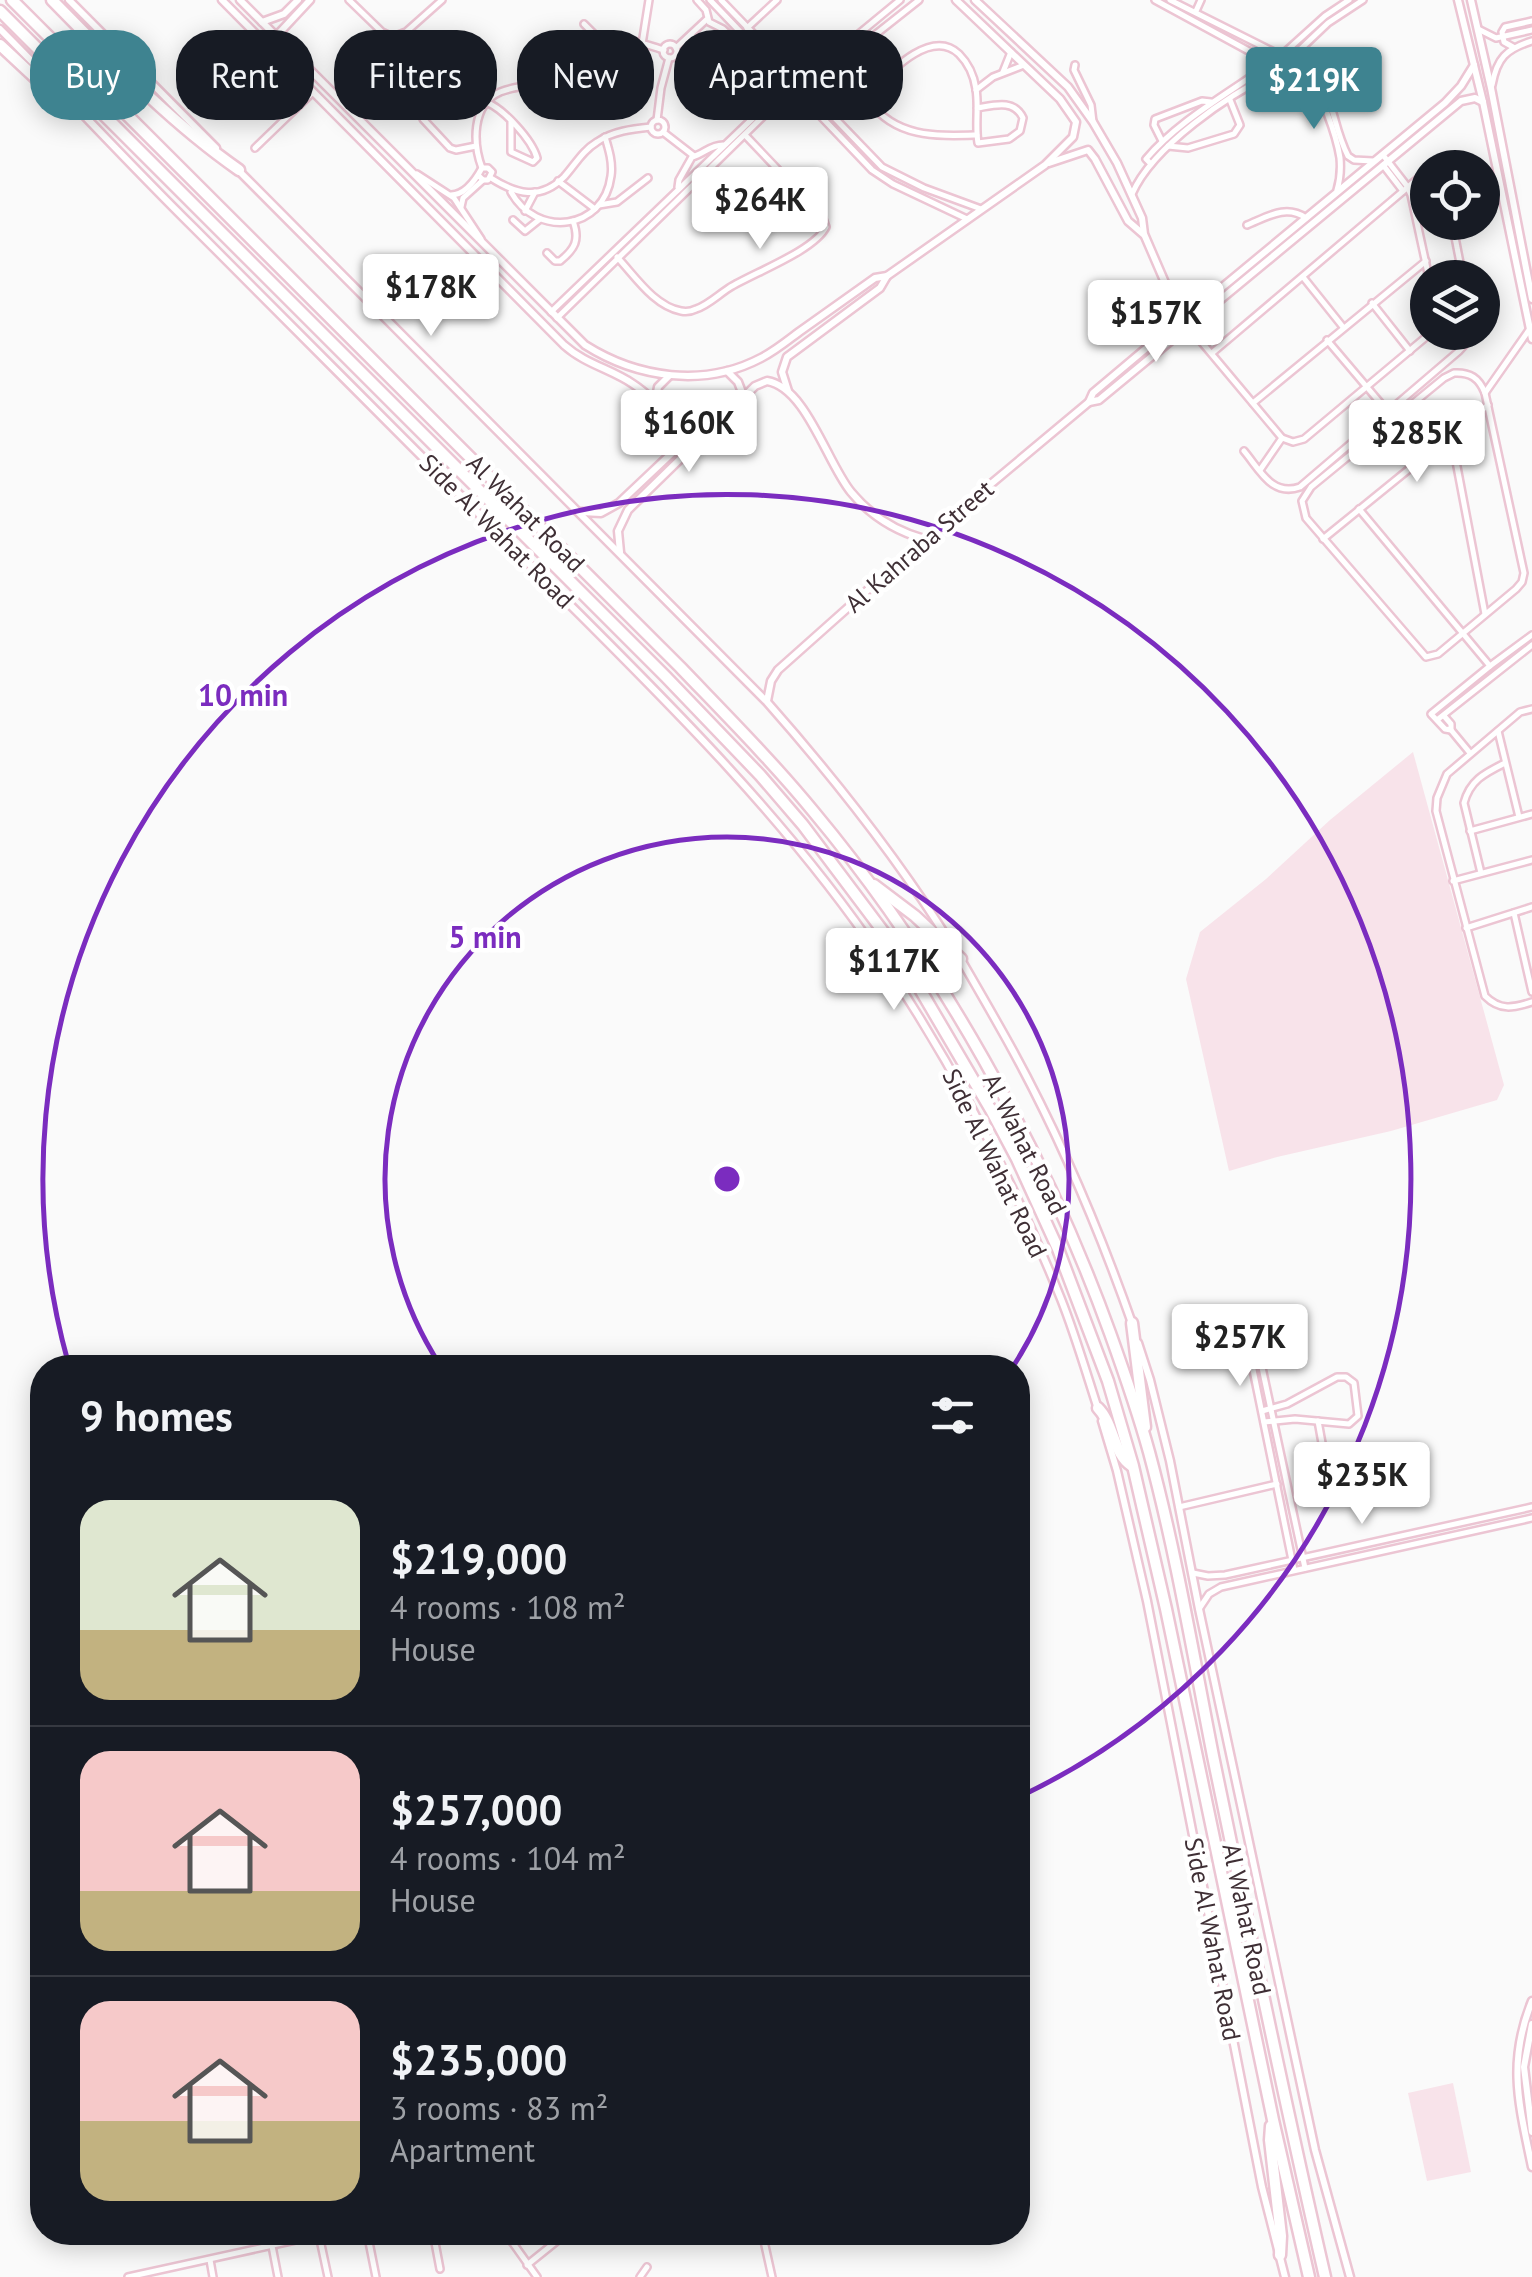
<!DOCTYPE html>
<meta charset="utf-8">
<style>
:root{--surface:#171b24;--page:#242831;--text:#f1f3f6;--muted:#9ea1a6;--line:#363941;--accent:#3e8390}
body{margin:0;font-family:"PT Sans",sans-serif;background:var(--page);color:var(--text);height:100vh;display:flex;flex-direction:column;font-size:38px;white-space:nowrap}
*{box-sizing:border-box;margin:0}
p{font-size:32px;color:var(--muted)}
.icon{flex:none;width:55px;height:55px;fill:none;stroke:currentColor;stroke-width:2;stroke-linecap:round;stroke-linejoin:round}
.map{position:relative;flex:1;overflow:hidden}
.sheet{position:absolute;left:30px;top:1355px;width:1000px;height:890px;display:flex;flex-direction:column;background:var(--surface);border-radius:40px;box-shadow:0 5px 25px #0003}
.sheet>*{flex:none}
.guide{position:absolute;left:30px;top:30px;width:1000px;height:90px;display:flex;gap:20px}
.controls{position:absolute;left:1410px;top:150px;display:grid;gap:20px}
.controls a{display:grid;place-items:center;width:90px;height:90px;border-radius:50%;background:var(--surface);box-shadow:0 5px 25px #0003;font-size:50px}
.price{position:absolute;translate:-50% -85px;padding:0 22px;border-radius:10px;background:#fff;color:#222;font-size:32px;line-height:65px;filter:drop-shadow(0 2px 5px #0008)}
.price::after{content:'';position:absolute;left:50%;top:60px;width:30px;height:22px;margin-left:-15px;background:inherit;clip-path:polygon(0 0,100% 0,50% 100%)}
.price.active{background:var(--accent);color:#fff}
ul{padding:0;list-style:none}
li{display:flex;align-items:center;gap:30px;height:250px;padding:0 50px}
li+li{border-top:2px solid var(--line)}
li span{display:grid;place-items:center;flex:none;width:280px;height:200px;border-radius:30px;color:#555}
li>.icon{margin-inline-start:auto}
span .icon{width:120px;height:120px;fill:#fffc;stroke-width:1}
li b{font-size:42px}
h2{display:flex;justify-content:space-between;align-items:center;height:120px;padding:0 50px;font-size:42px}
.pill{padding:0 35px;border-radius:40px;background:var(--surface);box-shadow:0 5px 25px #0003;font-size:35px;line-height:90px}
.pill.active{background:var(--accent);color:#fff}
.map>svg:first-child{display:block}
.green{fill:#f8e3ea}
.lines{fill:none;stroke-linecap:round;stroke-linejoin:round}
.minor-casing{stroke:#ecc5d3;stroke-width:10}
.tertiary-casing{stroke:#ecc5d3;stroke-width:11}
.trunk-casing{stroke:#ecc5d3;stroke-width:15}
.minor{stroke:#fff;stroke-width:5}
.tertiary{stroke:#fff;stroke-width:6}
.trunk{stroke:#fff;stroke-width:10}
.ring{fill:none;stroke:#7b2cbf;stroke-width:5}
.labels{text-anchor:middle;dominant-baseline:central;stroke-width:9;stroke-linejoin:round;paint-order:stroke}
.street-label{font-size:25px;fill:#3f2f35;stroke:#fff}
.centre{fill:#7b2cbf;stroke:#fff;stroke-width:5}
.ring-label{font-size:30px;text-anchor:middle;font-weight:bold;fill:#7b2cbf;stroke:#fff;stroke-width:9;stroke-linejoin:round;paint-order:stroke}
</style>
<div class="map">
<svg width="1532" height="2277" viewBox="0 0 1532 2277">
<rect width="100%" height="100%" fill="#fafafa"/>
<!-- green -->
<g class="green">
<path d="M 1413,752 L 1504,1085 L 1497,1100 L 1391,1131 L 1277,1157 L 1229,1171 L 1186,979 L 1200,932 L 1266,879 L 1330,820 Z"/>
<path d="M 1453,2083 L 1471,2172 L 1427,2181 L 1408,2093 Z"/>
</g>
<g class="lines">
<!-- minor casing -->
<g class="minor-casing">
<g id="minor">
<path d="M 349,0 L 382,32 L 393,37 L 406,32 L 442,0"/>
<path d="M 697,0 L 706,10 L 709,22 L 723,29 L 741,46 L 752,49"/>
<path d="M 710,0 L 872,170 L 893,184 L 967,219"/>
<path d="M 721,0 L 882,167 L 924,188 L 981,209"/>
<path d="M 900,0 L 815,70 L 810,79 L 823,76 L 919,0"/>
<path d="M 1155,0 L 1269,62"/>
<path d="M 1170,0 L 1276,53"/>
<path d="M 1196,11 L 1201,0"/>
<path d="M 584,24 L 604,44"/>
<path d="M 747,28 L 777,0"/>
<path d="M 1478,29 L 1496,38 L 1532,30"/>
<path d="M 691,35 L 737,80 L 737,83 L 715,105 L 699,89 L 721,63"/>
<path d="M 642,44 L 649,0"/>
<circle cx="670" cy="51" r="7"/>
<path d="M 1513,47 L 1504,42 L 1502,32 L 1505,27 L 1532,21"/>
<path d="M 676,48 L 706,20"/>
<path d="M 1284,53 L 1325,16 L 1349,0"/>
<path d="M 1289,60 L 1328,23 L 1363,0"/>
<path d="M 1290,62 C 1339,84 1327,115 1348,156 L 1354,160 L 1373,161"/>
<path d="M 1075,65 L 1074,70 L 1091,105 L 1093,122"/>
<path d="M 1286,71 L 1289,65 L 1288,57 L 1282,53 L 1274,54 L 1269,63 L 1274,72 C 1285,73 1295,70 1305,77 C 1321,87 1337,139 1340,158 C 1341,169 1340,180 1337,190"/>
<path d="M 1003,72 L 1011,52"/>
<path d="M 1492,85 C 1497,58 1506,49 1532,41"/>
<path d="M 976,90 L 993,77 L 1024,65"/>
<circle cx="867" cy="98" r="5.5"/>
<path d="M 869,93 C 889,73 931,27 959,54 C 968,63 974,76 976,89 C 979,107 975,125 978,143 L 1009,139 L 1020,131 L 1023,118 C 1014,99 995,105 977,108"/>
<path d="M 486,102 C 504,109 532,140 537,158 L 533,162 L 511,152 L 511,121"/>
<path d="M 870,102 C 896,138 937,136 977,135"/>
<path d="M 848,113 L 861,101"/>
<path d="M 423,119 L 450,148 L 456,150 L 476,146"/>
<circle cx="658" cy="127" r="7"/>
<path d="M 657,120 L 661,88 L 669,58"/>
<path d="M 663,132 L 694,156"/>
<path d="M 1162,141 L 1154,125 L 1155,119 L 1202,101 L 1211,102"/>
<path d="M 1168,146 L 1188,148 L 1234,134 L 1240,125 L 1230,100"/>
<path d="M 255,148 L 313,92"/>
<path d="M 1383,155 L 1407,186 L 1411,195 L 1429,278"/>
<path d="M 1151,164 L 1146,159 C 1179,120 1228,94 1269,64"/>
<path d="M 1383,165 L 1403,191"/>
<path d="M 482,168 C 473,144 471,105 500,92 C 519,84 542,86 561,78 C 568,75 576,72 582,68 C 594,59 601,39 618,39 C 632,39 650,46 664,50"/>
<path d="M 1431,168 L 1436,168"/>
<path d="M 417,174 L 454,198 L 481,239"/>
<path d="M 491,178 C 516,194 540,201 564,177 C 575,165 582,151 597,142 C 613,131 632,129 651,127"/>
<path d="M 558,181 L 595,209"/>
<path d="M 678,187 L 679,180 L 692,157 C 704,154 710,145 723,145"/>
<path d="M 511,192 C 536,238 604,231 611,176 C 613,163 609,150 605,137"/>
<path d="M 1132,194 C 1153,146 1229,94 1277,72"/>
<path d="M 451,195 C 466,195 476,179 482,168 L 488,168 L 492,172 L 488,180 L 483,180 L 479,176"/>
<path d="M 599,205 L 617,202 L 648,178"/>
<path d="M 461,207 L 463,198 L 483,180"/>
<path d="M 525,211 L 535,192"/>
<path d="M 513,220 L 525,231 L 540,219"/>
<path d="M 1452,222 L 1463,278"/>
<path d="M 1247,225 C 1267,217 1286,204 1306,218"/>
<path d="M 547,253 L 555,261 L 560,261 C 575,249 580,240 573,221"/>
<path d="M 617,257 C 635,276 654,306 681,311 C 686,312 692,311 696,309 C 708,305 718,295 729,288 C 753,273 814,251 826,227 L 822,216 L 745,135"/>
<path d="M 1303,277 L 1343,327"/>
<path d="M 1372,303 L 1410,351"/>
<path d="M 551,312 L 777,95 L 810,79"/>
<path d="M 557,318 L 791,89"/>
<path d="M 1189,327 L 1282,438 L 1293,442 L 1304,439 L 1432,332"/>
<path d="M 1327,340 L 1388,412"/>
<path d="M 1212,353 L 1428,170"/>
<path d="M 1454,373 C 1470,372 1479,378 1485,393 L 1524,573 L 1522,582 L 1516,589 L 1438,654 L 1426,657 L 1306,518 L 1302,501 L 1311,487 L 1444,378 Z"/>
<path d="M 1485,393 L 1529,330"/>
<path d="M 1253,403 L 1426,261"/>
<path d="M 1451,435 L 1485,614"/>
<path d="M 1244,451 C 1260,470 1272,497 1300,487 L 1459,351 L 1469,340 L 1472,332"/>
<path d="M 1260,470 L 1282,438"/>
<path d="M 1359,509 L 1490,666"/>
<path d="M 1323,539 L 1488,405"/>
<path d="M 1532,709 L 1520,712 L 1447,774 L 1437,798 L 1436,811 L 1485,996 C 1500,1011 1513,1008 1532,1002"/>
<path d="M 1444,716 L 1451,724 L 1451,730 L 1470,753"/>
<path d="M 1437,720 L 1532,645"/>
<path d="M 1451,730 L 1445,729 L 1431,714 L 1490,666 L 1532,635"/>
<path d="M 1498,731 L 1519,817"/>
<path d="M 1470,831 L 1532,814"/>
<path d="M 1481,873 L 1464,803 C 1470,780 1485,773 1505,763"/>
<path d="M 1453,881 L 1532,860"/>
<path d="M 1514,913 L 1532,992"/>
<path d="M 1466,928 L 1532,907"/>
<path d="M 1260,1358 L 1305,1568"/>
<path d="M 1251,1360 L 1294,1570"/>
<path d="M 1262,1411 L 1287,1404 L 1337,1377 L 1346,1377 L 1354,1383 L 1358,1416 L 1349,1424 L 1295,1419 L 1264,1422"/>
<path d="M 1318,1421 L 1324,1454 L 1352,1450"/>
<path d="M 1179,1507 L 1277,1484"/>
<path d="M 1193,1573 L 1208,1576 L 1225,1575 L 1532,1507"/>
<path d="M 1199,1609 L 1209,1594 L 1221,1587 L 1532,1518"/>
<path d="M 367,2232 L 376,2277"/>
<path d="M 433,2232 L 440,2269"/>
<path d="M 505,2232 L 537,2277"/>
<path d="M 706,2232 L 707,2233"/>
<path d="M 762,2232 L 772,2277"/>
<path d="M 319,2235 L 328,2277"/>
<path d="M 272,2246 L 278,2277"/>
<path d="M 210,2260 L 213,2277"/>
<path d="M 527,2265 L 568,2232"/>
<path d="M 128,2277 L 332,2232"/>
<path d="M 640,2277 L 647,2267"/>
</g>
</g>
<!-- tertiary casing -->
<g class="tertiary-casing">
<g id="tertiary">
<path d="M 69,0 L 216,148"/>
<path d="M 222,0 L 564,345 C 585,364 611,369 633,384 C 656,399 675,424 695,444"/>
<path d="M 240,0 L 585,345 C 637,378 704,388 761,358 C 775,351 787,341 799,332 C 824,314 850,296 875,278 L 887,276 L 1045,165 L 1073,137 L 1076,122 L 1060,99 L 956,0"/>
<path d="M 1458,0 L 1483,102 L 1532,339"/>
<path d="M 1471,0 L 1491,88 L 1532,299"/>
<path d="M 262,22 L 284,14 L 298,0"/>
<path d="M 0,29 C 66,95 128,163 194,228 C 297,332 401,435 504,539 C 637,672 775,802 881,958 C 953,1064 1013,1180 1061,1299 C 1075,1334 1086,1372 1098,1409"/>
<path d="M 268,45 L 310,0"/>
<path d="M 1049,163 L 1088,150 L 1095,159 L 1128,221 L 1143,234"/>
<path d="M 239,171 L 767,702 C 835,779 899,860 953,947"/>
<path d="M 1169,289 C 1179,298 1188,312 1202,304 L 1445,103 L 1461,86 L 1474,65"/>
<path d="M 727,371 L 738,382 L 743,395"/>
<path d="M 788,391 L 782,372 L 787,357 L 880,288 L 887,276"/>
<path d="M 1089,402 L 1099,400 L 1461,101 L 1475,98 L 1483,102"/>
<path d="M 655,403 L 658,387 L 669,376"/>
<path d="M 582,512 L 601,513 L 619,503 L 673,452 L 680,431"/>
<path d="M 620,552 L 618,531 L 628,510 L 755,386 L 767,381 C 806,387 827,463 851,492 C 870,515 896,531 924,539"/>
<path d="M 767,701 L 771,681 L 778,670 L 925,539 L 1089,402 L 1093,393 L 1175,324 L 1175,317 L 1166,285 L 1144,234 L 1142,218 L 1117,163 L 1093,122 L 1068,87 L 975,0"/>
<path d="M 960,958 C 978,989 996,1020 1013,1051 C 1061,1139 1100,1232 1133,1326"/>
<path d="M 1138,1343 L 1150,1380 L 1170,1461 L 1199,1609 L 1315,2150 L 1350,2277"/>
<path d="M 1102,1421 L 1117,1471 L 1147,1601 L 1262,2187 L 1285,2277"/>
<path d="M 1532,2001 C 1507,2063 1519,2104 1532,2167"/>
<path d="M 1532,2024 L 1524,2067 L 1532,2132"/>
</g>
</g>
<!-- trunk casing -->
<g class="trunk-casing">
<g id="trunk">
<path d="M 12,0 L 680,667 C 725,714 771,760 813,811 C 939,962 1043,1148 1110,1333 C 1124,1372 1138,1412 1149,1452 C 1176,1552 1193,1654 1213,1756 C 1249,1930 1285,2104 1325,2277"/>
<path d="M 52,0 C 111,60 170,122 239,170"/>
<path d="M 0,11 L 666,677 L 760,775 L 803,825 L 897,950 L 991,1110 L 1017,1159 L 1058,1249 L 1108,1381 L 1133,1466 L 1166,1609 L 1273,2120 L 1309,2277"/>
<path d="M 0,45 L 57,98 L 77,108"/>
<path d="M 874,885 L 915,916 L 961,959"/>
<path d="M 1132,1323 L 1145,1427"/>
<path d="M 1098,1408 C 1114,1424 1113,1454 1132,1466"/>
<path d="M 1271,2126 L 1270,2140 L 1281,2236 L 1280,2255"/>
</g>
</g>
<!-- minor -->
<use href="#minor" class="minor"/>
<!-- tertiary -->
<use href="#tertiary" class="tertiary"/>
<!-- trunk -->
<use href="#trunk" class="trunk"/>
</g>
<!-- distance rings -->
<g class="ring">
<path d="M440 1365A342 342 0 1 1 1014 1365"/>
<path d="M68 1362A684 684 0 1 1 1021 1796"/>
</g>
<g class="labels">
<!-- street labels -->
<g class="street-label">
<text transform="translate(526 513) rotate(45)">Al Wahat Road</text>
<text transform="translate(497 531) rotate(45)">Side Al Wahat Road</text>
<text transform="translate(919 546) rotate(-41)">Al Kahraba Street</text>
<text transform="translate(1025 1144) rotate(63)">Al Wahat Road</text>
<text transform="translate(995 1163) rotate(64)">Side Al Wahat Road</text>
<text transform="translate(1247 1919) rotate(78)">Al Wahat Road</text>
<text transform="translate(1213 1939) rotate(79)">Side Al Wahat Road</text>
</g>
</g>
<circle cx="727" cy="1179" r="15" class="centre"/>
<g class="ring-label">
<text x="243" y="706">10 min</text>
<text x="485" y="948">5 min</text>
</g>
</svg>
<div class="controls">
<a><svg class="icon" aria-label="locate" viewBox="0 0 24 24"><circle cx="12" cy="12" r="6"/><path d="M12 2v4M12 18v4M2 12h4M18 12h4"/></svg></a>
<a><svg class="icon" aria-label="layers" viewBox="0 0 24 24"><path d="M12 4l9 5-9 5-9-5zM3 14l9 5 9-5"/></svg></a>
</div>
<b class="price active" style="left:1314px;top:132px">$219K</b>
<b class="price" style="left:760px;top:252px">$264K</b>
<b class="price" style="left:431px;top:339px">$178K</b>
<b class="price" style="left:1156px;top:365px">$157K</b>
<b class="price" style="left:689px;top:475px">$160K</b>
<b class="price" style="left:1417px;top:485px">$285K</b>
<b class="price" style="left:894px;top:1013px">$117K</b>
<b class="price" style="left:1240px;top:1389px">$257K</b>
<b class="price" style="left:1362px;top:1527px">$235K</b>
<div class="guide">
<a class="pill active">Buy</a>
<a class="pill">Rent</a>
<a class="pill">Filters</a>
<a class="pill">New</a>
<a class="pill">Apartment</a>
</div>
<section class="sheet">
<h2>9 homes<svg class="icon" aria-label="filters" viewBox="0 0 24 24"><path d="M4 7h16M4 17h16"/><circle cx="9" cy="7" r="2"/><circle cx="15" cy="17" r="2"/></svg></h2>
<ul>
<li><span style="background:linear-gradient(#dfe7d0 65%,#c2b280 0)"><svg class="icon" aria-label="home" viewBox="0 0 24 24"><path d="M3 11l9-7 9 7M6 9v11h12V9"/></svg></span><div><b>$219,000</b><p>4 rooms · 108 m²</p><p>House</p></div></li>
<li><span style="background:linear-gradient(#f6c9c9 70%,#c2b280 0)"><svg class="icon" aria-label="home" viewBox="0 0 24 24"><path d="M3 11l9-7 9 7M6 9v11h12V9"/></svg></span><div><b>$257,000</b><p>4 rooms · 104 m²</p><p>House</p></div></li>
<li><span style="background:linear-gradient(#f6c9c9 60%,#c2b280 0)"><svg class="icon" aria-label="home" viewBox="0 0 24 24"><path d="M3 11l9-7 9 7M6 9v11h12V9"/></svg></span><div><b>$235,000</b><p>3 rooms · 83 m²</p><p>Apartment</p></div></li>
</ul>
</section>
</div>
